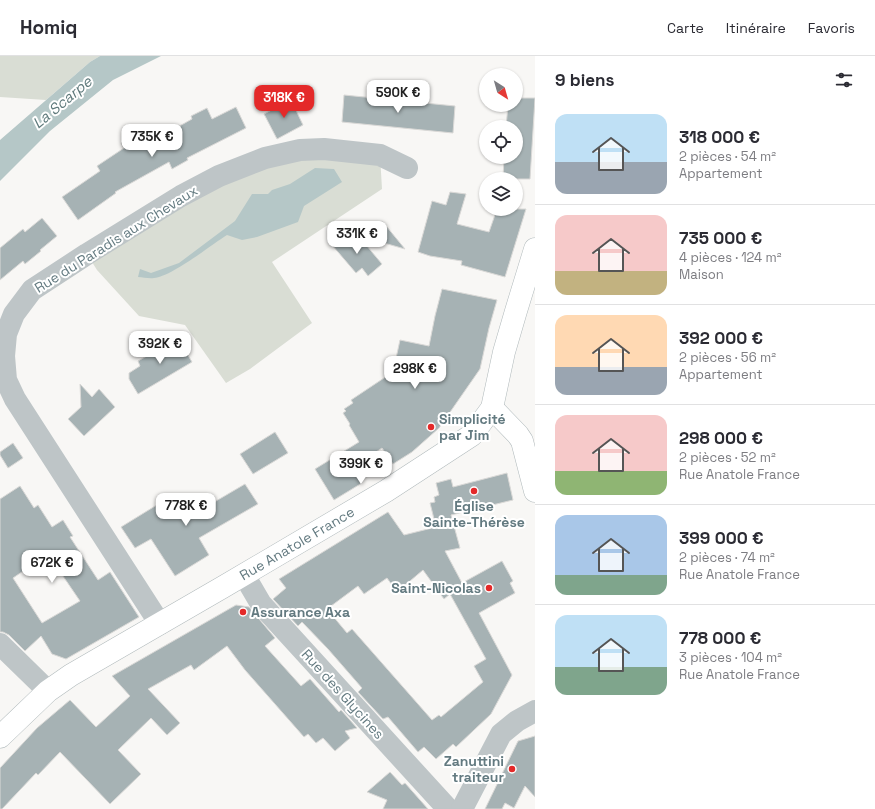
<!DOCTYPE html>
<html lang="fr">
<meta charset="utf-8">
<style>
:root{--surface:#fff;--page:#f7f7f7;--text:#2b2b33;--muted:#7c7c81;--line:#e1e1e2;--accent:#e42929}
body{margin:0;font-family:"Space Grotesk",sans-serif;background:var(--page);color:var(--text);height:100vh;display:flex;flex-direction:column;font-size:15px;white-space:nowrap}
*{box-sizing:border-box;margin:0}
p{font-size:13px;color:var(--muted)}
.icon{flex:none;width:22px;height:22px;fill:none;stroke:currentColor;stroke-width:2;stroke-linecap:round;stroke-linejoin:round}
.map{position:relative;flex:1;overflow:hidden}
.side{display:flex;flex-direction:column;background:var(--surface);width:340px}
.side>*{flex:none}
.needle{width:26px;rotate:143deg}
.controls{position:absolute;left:479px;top:12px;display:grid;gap:8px}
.controls a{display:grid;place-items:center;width:44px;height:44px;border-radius:50%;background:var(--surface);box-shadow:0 1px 3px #0004;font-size:20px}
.price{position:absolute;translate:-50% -34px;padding:0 9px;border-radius:8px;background:#fff;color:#222;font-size:13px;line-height:26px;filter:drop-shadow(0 1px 2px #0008)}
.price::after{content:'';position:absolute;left:50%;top:24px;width:12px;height:9px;margin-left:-6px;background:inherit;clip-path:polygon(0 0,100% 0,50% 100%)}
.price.active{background:var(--accent);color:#fff}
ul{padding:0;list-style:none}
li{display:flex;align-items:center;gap:12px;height:100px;padding:0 20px}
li+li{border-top:1px solid var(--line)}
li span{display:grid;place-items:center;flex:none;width:112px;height:80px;border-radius:12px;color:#555}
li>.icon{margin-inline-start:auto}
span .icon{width:48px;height:48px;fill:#fffc;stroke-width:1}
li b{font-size:17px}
h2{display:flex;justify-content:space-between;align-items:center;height:48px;padding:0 20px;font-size:17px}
header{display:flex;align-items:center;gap:24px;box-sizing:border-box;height:56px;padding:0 20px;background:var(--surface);border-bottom:1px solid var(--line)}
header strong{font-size:19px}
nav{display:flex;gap:22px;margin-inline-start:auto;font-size:14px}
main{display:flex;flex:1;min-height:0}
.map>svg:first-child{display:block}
.green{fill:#d9ddd4}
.water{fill:#b5c7c7}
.building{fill:#a6b2b4;stroke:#dad9d7;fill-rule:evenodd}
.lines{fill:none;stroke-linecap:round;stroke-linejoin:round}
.secondary-casing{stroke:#b1babc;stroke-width:23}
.street{stroke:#bec5c7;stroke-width:22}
.secondary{stroke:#fff;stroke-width:22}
.poi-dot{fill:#e42929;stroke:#fff;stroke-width:1.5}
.labels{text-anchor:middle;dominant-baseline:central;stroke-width:4;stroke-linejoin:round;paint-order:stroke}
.street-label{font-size:14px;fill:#637a80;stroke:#fff}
.poi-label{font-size:14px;font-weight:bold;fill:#637a80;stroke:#fff;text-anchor:start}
.water-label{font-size:15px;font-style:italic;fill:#5e797b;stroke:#fff}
</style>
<header>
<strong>Homiq</strong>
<nav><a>Carte</a><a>Itinéraire</a><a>Favoris</a></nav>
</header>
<main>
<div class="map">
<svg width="535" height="753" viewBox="0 0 535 753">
<rect width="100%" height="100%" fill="#f8f7f5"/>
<!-- green -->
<g class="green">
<path d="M 0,0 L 100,0 L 90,6 L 46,44 L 0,41 Z"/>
<path d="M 380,99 L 382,133 L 272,206 L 312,267 L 250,313 L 226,327 L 185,269 L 139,260 L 97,214 L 87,198 L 265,102 Z"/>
</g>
<!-- water -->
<g class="water">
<path d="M 100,0 L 161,0 L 113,24 L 50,75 L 0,125 L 0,84 L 90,6 Z"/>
<path d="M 315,112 L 334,113 L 342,126 L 304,150 L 298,166 L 257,181 L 242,184 L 227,179 C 211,189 171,221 154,222 C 149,223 143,221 138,221 L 140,213 L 151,217 L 179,207 L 235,165 L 252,138 L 268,138 L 272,134 L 290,128 Z"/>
</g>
<!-- building -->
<g class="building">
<path d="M 344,39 L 455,50 L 453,77 L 342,66 Z"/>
<path d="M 516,42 L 535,42 L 530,123 L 503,123 L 504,101 L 516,101 L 516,71 L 506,71 L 508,49 L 516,49 Z"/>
<path d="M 291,44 L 303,69 L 277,83 L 264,58 Z"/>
<path d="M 236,51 L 246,72 L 187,102 L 188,104 L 172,113 L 169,106 L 115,136 L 116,137 L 78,164 L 62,141 L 100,115 L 97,110 L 124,92 L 121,87 L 135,79 L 142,91 L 192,63 L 191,60 L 207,52 L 212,63 Z"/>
<path d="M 450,136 L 466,138 L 457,168 L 489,176 L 497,153 L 526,153 L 505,221 L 461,209 L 462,205 L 430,200 L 418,196 L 432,145 L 446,149 Z"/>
<path d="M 42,162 L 57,180 L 40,194 L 41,195 L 25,208 L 23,205 L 0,224 L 0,192 L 23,173 L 25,176 Z"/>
<path d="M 382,165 L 405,193 L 363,181 Z"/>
<path d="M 345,178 L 354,189 L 361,183 L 382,208 L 368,220 L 362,212 L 356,217 L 332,189 Z"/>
<path d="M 442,233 L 497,244 L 489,272 L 480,313 L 439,372 L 412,396 L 393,408 L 382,392 L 352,412 L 362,427 L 334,444 L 315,413 L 359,386 L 349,369 L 350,368 L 343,357 L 346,355 L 344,353 L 353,347 L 351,344 L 393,316 L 400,284 L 429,290 L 435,260 Z"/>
<path d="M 176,279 L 192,306 L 138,338 L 129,323 L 129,317 L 140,310 L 138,305 L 161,292 L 160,289 Z"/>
<path d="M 80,328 L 92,341 L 99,333 L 115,351 L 84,380 L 68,363 L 81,351 Z"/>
<path d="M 275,376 L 288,397 L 253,418 L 240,398 Z"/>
<path d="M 13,387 L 23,402 L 8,412 L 0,399 L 0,396 Z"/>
<path d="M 507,417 L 513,444 L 451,459 L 460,492 L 445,495 L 462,527 L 502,505 L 513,525 L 510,527 L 515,537 L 479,557 L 512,619 L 491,658 L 456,691 L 453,688 L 436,703 L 424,691 L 418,696 L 388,661 L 383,663 L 358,636 L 362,632 L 328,593 L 302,566 L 298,570 L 273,543 L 286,532 L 279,523 L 388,456 L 404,479 L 436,471 L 430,447 L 435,446 L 434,441 L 439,439 L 436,427 L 451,423 L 453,431 ZM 423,514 L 444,543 L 450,538 L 486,603 L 474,610 L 483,626 L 441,661 L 439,659 L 432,664 L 352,573 L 347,577 L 327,553 L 358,530 L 364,538 L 387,522 L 397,536 Z"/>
<path d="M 245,428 L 258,448 L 199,482 L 209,499 L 175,520 L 151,483 L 135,492 L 121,471 L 173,439 L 187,462 Z"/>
<path d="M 20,430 L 34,452 L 38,449 L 52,471 L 63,464 L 73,480 L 70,481 L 98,524 L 110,516 L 139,561 L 66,603 L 52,598 L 41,580 L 25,595 L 9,579 L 3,576 L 0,576 L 0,443 ZM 48,498 L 80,545 L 42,567 L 13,522 Z"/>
<path d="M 236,549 L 249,551 L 275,582 L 265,590 L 301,630 L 310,623 L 339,656 L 341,654 L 357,672 L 345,675 L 350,682 L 335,695 L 323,682 L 316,687 L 308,678 L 304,681 L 245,614 L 227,590 L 194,614 L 191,609 L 148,633 L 180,667 L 167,679 L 151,662 L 118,694 L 141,718 L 110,748 L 60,696 L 38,719 L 36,717 L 2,753 L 0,753 L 0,712 L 37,672 L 70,644 L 96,671 L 130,640 L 112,620 Z"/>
<path d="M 535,680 L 535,741 L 525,730 L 514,752 L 505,747 L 502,753 L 485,753 L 518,685 Z"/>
<path d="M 390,716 L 402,729 L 405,727 L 428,753 L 383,753 L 387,744 L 367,736 Z"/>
</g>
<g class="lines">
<!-- secondary casing -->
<g class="secondary-casing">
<g id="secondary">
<path d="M 492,352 L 518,379 L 522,385 L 535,435"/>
<path id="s1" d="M 0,681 L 48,635 L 71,619 L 223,531 L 386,435 L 472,379 L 492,352 L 504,296 L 516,255 L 535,193"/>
</g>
</g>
<!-- street -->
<g class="street">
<path d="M 244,519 L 261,548 L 448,753"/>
<path d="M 160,568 L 15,343 L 6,324 L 4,300 L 6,278 L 14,258 L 32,234 L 87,198 L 181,140 L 219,120 L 265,102 L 300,94 L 324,93 L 380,99 L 407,112"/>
<path d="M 0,588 L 48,635"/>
<path d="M 462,753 L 501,678 L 517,665 L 535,655"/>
</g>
<!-- secondary -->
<use href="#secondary" class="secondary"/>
</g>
<!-- markers -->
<g class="poi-dot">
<circle cx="431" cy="371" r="4"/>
<circle cx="474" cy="435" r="4"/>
<circle cx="489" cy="532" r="4"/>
<circle cx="243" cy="556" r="4"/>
<circle cx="512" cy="713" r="4"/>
</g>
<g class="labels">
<!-- street labels -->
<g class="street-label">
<text transform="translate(116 183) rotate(-32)">Rue du Paradis aux Chevaux</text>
<text stroke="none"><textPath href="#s1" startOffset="356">Rue Anatole France</textPath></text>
<text transform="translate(343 638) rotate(48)">Rue des Glycines</text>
</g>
<!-- poi labels -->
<g class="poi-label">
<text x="439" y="363">Simplicité<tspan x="439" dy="16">par Jim</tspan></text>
<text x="474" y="450" text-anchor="middle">Église<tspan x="474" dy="16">Sainte-Thérèse</tspan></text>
<text x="481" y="532" text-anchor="end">Saint-Nicolas</text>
<text x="251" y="556">Assurance Axa</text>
<text x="504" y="705" text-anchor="end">Zanuttini<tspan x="504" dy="16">traiteur</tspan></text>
</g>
<!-- water labels -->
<g class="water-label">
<text transform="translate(62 46) rotate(-40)">La Scarpe</text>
</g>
</g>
</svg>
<div class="controls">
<a><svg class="needle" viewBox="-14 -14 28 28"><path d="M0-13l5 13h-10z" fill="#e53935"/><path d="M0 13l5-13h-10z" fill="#7c7c81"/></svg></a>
<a><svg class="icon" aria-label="locate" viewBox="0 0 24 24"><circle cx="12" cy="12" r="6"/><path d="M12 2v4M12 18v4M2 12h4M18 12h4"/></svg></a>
<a><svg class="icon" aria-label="layers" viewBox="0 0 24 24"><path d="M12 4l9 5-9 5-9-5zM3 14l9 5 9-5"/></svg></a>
</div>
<b class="price" style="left:398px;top:58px">590K €</b>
<b class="price active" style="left:284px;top:63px">318K €</b>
<b class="price" style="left:152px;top:102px">735K €</b>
<b class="price" style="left:357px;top:199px">331K €</b>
<b class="price" style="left:160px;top:309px">392K €</b>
<b class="price" style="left:415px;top:334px">298K €</b>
<b class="price" style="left:361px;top:429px">399K €</b>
<b class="price" style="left:186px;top:471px">778K €</b>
<b class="price" style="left:52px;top:528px">672K €</b>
</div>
<section class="side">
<h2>9 biens<svg class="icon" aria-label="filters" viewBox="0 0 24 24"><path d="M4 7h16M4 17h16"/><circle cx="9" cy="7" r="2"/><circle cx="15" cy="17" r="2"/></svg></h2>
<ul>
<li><span style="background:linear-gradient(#bfe0f5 60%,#9aa5b1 0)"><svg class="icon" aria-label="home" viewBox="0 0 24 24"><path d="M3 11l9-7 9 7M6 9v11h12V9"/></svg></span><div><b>318 000 €</b><p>2 pièces · 54 m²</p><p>Appartement</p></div></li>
<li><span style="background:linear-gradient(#f6c9c9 70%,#c2b280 0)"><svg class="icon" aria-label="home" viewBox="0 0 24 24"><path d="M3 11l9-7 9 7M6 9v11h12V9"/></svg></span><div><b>735 000 €</b><p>4 pièces · 124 m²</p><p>Maison</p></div></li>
<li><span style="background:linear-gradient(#ffd9b3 65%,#9aa5b1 0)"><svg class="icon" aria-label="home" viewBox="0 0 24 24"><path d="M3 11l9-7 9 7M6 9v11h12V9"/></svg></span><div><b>392 000 €</b><p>2 pièces · 56 m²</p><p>Appartement</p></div></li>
<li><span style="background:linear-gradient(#f6c9c9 70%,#8fb573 0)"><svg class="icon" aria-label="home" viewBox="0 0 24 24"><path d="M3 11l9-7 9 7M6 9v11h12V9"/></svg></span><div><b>298 000 €</b><p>2 pièces · 52 m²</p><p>Rue Anatole France</p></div></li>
<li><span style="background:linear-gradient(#a9c7e8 75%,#7fa58c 0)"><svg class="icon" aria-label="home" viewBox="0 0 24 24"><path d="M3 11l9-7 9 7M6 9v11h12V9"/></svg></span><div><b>399 000 €</b><p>2 pièces · 74 m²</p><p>Rue Anatole France</p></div></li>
<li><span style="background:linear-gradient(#bfe0f5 65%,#7fa58c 0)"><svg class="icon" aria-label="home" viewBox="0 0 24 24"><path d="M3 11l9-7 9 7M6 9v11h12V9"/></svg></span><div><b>778 000 €</b><p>3 pièces · 104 m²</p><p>Rue Anatole France</p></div></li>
</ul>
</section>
</main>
